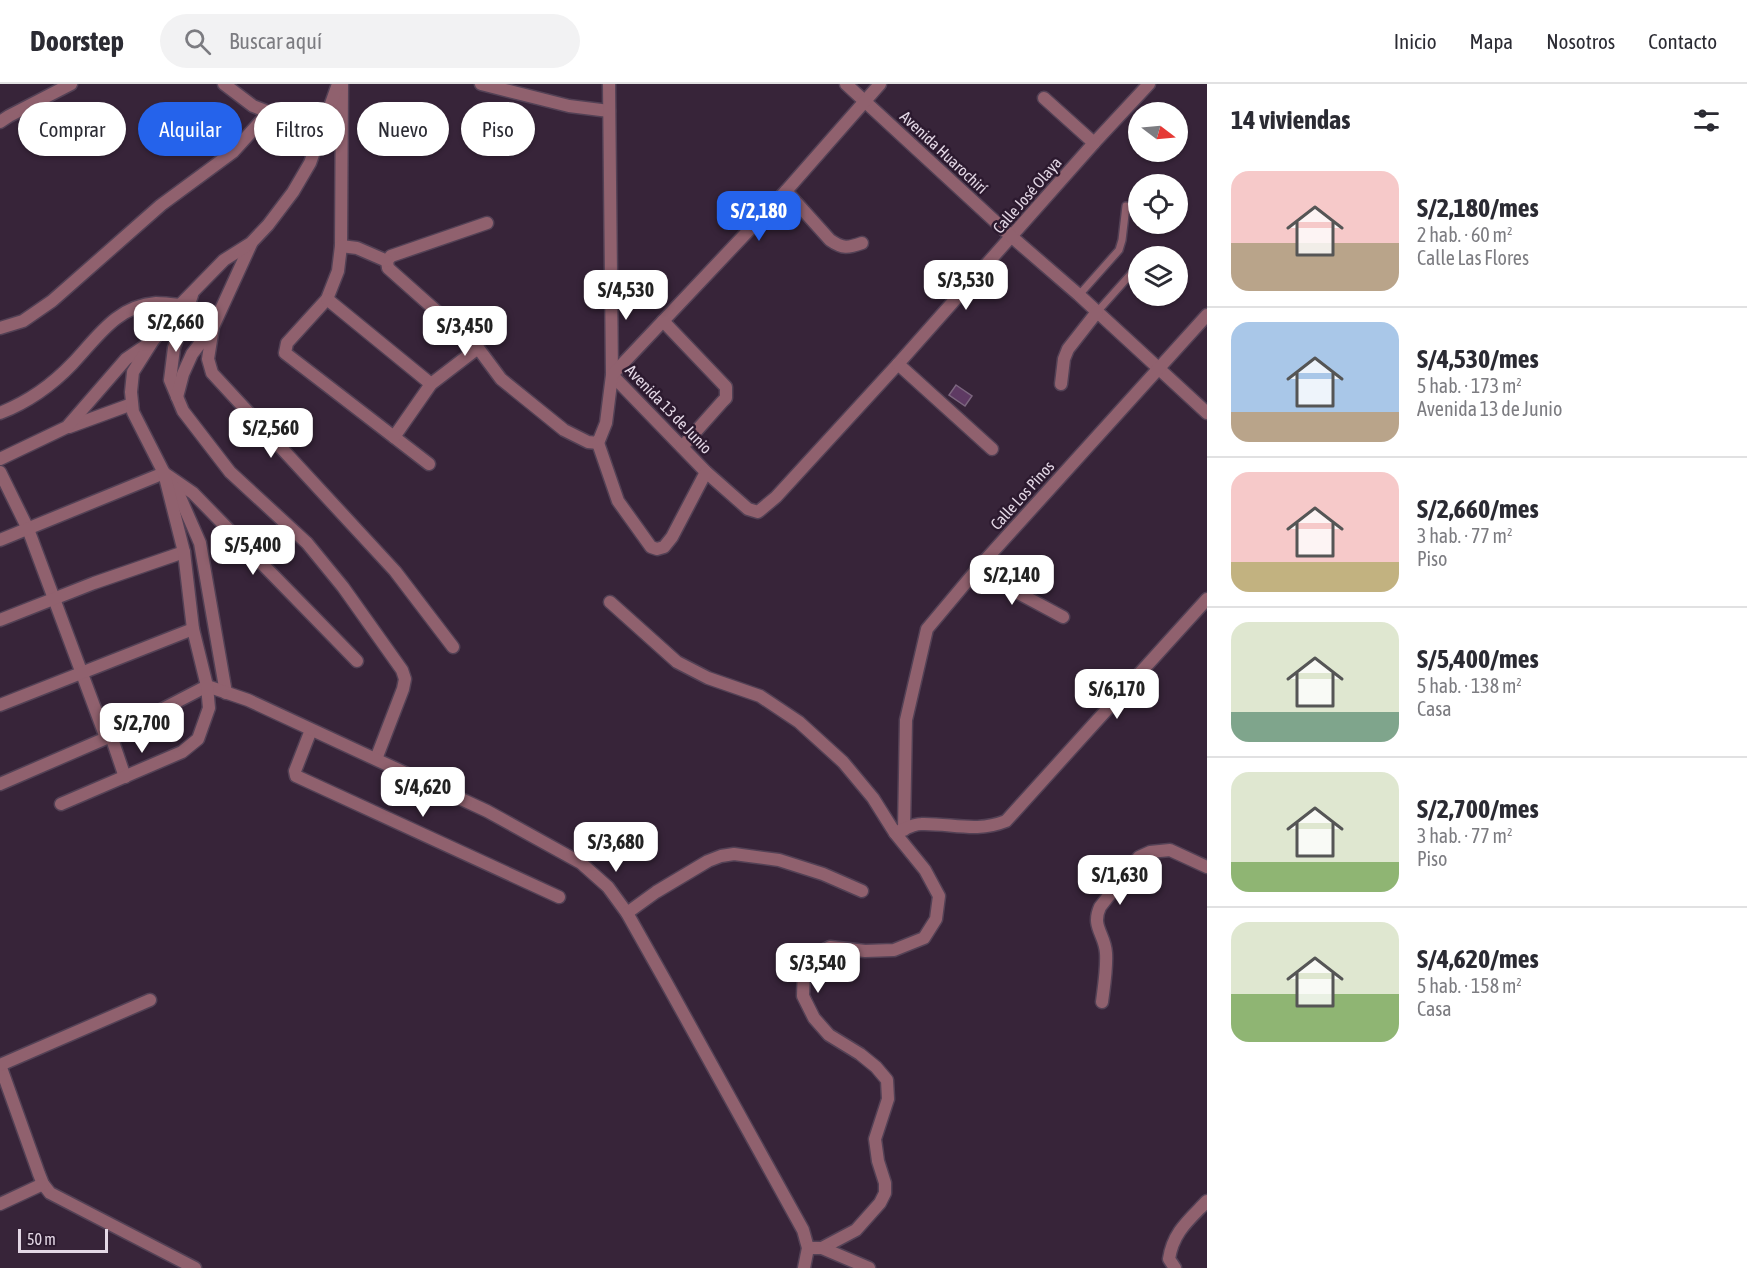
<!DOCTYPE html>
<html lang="es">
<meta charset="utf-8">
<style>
:root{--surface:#fff;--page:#f2f2f3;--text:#2b2b33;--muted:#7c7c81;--line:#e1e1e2;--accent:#2563eb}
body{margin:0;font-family:"Asap Condensed",sans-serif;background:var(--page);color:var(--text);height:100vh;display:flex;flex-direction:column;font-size:22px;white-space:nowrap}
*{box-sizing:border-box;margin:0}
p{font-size:20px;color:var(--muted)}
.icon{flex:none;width:33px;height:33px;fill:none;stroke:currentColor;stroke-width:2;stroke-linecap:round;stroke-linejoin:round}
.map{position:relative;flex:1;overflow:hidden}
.sheet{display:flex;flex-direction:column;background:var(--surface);width:540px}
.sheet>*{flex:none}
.banner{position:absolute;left:18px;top:18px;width:570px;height:54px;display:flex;gap:12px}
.needle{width:39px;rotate:106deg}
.buttons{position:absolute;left:1128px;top:18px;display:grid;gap:12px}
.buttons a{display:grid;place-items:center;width:60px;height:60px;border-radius:50%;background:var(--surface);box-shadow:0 2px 4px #0004;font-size:30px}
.scale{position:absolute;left:18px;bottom:15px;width:90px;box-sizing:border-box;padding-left:6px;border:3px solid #e4d8e6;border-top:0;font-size:16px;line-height:21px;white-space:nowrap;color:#e4d8e6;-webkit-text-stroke:4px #2c1a2f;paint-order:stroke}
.price{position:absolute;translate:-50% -51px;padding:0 14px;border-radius:12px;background:#fff;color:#222;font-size:20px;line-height:39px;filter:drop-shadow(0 2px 3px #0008)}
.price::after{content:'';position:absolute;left:50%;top:36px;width:18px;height:14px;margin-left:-9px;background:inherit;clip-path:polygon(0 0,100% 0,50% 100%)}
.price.selected{background:var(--accent);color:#fff}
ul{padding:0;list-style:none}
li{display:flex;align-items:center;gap:18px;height:150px;padding:0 24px}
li+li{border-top:2px solid var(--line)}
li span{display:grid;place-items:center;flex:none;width:168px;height:120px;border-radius:18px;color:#555}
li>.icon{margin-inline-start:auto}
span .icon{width:72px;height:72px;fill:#fffc;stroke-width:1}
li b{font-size:26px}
h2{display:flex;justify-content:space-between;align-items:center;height:72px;padding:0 24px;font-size:26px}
.pill{padding:0 21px;border-radius:27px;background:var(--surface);box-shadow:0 2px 4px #0004;font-size:21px;line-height:54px}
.pill.selected{background:var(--accent);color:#fff}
header{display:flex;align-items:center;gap:36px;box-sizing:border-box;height:84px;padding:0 30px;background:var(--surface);border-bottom:2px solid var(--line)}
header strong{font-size:28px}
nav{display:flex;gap:33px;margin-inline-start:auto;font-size:21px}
.search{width:420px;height:54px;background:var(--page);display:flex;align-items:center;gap:15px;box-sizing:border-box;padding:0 21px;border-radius:33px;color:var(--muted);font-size:22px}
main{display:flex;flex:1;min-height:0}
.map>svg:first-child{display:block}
.building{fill:#5e3a63;stroke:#7c667f;stroke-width:1.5}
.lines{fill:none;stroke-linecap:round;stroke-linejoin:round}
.service-casing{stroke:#534155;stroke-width:10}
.minor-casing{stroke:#534155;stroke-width:15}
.service{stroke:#90616e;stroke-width:7}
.minor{stroke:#90616e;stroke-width:12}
.labels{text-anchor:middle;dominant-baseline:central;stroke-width:5;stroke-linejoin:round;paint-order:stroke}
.street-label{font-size:16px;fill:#e4d8e6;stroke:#2c1a2f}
</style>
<header>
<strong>Doorstep</strong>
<div class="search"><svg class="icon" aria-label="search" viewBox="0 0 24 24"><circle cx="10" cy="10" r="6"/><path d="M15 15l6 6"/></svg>Buscar aquí</div>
<nav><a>Inicio</a><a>Mapa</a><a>Nosotros</a><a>Contacto</a></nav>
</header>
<main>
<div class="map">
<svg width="1207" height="1184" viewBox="0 0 1207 1184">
<rect width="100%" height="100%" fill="#372439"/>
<!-- building -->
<path class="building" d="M 956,301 L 972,312 L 965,322 L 949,311 Z"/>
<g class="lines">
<!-- service casing -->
<g class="service-casing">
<g id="service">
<path d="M 1079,211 L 1119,166 L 1122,156 L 1126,122"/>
<path d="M 1097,228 L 1138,182"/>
</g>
</g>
<!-- minor casing -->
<g class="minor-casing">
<g id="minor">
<path d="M 224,0 L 253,22 L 321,48"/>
<path d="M 481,0 L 569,22 L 609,27"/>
<path d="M 609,0 L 612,291 L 706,388 L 748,425 L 758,428 L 776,413 L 898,280 L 1094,59 L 1149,0"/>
<path d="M 846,0 L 1012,153 L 1079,211 L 1207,329"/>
<path d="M 342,1 L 341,162 L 338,187 L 327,215 L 287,259 L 285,269 L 429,380"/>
<path d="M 1044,14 L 1094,59"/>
<path d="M 0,38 L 9,32 L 71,0"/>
<path d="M 786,107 L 830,156 C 843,165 848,164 862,159"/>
<path d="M 487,139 L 391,172 L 387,177 L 388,184 L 478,264 L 501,295 L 564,346 L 588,358 L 598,359 L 606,339 L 612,291 L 786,107 L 880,0"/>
<path d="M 251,160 L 213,243 L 208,275 L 212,289 L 395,487 L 453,563"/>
<path d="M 341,162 L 357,164 L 387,177"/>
<path d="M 192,211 L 174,264 L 170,296 L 183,327 L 230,388 L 307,459 L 343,503 L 402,586 L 405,595 L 403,605 L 376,675"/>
<path d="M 327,215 L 431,300"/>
<path d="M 663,237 L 726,303 L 726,314 L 722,318 L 682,363"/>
<path d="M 0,244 L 23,237 L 52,217 L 161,121 L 233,68 L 269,28"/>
<path d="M 898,280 L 992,365"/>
<path d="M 1061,300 L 1064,275 L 1068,265 L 1097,228"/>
<path d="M 177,313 L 183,290 L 192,270 L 212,244"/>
<path d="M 0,329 C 28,318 52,301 72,280 C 97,254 116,222 156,219 C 164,219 172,220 180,221"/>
<path d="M 69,343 L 132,320"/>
<path d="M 394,353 L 431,300 L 478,264"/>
<path d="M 598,359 L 618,417 L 651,463 L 657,465 L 664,463 L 672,453 L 706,388"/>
<path d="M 0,375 L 67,343 L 126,275 L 148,260"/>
<path d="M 0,388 L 28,445 L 106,654"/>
<path d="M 164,389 L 193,409 L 357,577"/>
<path d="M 168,395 L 179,411 L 200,459 L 226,609"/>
<path d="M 0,456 L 164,389"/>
<path d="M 979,483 L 1009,504 L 1063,533"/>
<path d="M 610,518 L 677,578 L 708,594 L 760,612 L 799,638 L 843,678 L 873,714 L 895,749"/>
<path d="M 0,536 L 94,499 L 184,468"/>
<path d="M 0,621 L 193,545"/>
<path d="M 311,646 L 295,687 L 296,692 L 559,813"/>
<path d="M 111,652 L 125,693"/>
<path d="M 0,700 L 111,652 L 207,602 L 248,616 L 487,727 L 581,779 L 608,803 L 627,829 L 667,900 L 803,1146 L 808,1164 L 804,1184"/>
<path d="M 61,720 L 182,668 L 198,655 L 209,624 L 207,602 L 193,545 L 184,468 L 164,389 L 133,328 L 131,308 L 133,288 L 152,258 L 180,221 L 224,176 L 251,159 L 268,141 L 293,108 L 310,79 L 338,0"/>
<path d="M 904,746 L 906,636 L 927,545 L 979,483 L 1207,231"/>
<path d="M 627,829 L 656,808 L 708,777 L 721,772 L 734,770 L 779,776 L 823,790 L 862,807"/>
<path d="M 1102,918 C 1104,902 1107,885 1106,869 C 1105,850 1091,843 1100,823 L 1139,773 L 1150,768 L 1170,766 L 1207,783"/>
<path d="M 0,981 L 39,1090 L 43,1100 L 50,1109 L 195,1184"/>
<path d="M 0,981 L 150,916"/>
<path d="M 0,1120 L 43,1100"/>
<path d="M 808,1164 L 822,1164 L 856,1146 L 880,1119 L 885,1109 L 885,1099 L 878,1077 L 875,1055 L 888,1015 L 887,996 L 876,983 L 860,970 L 829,951 L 814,934 L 803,912 L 804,884 L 820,868 L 830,863 L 865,867 L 894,866 L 924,854 L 936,835 L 939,812 L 925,786 L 895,749 C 903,746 913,740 921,740 C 951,739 976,749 1006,737 L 1207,515"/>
<path d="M 822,1164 L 869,1184"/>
<path d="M 1175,1184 L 1169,1175 C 1173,1148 1189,1136 1207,1117"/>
</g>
</g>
<!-- service -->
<use href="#service" class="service"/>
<!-- minor -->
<use href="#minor" class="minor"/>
</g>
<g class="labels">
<!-- street labels -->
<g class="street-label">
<text transform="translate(944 68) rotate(43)">Avenida Huarochirí</text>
<text transform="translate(1027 111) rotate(-49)">Calle José Olaya</text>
<text transform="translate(669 325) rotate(46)">Avenida 13 de Junio</text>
<text transform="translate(1022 411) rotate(-48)">Calle Los Pinos</text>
</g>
</g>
</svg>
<div class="buttons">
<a><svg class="needle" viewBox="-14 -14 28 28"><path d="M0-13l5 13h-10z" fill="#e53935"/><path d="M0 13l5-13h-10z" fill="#7c7c81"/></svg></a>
<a><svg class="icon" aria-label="locate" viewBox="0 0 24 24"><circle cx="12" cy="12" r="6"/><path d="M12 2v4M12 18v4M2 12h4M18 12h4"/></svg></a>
<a><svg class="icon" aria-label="layers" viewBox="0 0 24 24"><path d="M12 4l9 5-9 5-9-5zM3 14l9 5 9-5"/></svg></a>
</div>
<div class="scale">50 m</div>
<b class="price selected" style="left:759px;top:158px">S/2,180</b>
<b class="price" style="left:966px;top:227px">S/3,530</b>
<b class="price" style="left:626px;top:237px">S/4,530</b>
<b class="price" style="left:176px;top:269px">S/2,660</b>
<b class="price" style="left:465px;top:273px">S/3,450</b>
<b class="price" style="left:271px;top:375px">S/2,560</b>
<b class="price" style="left:253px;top:492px">S/5,400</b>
<b class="price" style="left:1012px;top:522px">S/2,140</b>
<b class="price" style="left:1117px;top:636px">S/6,170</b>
<b class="price" style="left:142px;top:670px">S/2,700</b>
<b class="price" style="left:423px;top:734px">S/4,620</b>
<b class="price" style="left:616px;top:789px">S/3,680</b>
<b class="price" style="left:1120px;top:822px">S/1,630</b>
<b class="price" style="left:818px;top:910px">S/3,540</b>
<div class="banner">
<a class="pill">Comprar</a>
<a class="pill selected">Alquilar</a>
<a class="pill">Filtros</a>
<a class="pill">Nuevo</a>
<a class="pill">Piso</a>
</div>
</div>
<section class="sheet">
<h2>14 viviendas<svg class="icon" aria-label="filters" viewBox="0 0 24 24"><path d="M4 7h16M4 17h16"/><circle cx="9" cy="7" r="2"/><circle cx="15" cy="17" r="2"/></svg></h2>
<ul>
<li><span style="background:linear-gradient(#f6c9c9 60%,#b9a48a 0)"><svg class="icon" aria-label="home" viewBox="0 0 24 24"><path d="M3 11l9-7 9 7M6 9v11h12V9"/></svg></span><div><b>S/2,180/mes</b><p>2 hab. · 60 m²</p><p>Calle Las Flores</p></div></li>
<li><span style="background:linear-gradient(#a9c7e8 75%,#b9a48a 0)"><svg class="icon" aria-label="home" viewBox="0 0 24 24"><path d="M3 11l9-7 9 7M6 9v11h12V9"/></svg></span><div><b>S/4,530/mes</b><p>5 hab. · 173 m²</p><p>Avenida 13 de Junio</p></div></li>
<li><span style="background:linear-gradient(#f6c9c9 75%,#c2b280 0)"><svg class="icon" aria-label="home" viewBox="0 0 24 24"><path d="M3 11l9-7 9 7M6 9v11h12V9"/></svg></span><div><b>S/2,660/mes</b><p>3 hab. · 77 m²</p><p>Piso</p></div></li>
<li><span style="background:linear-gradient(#dfe7d0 75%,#7fa58c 0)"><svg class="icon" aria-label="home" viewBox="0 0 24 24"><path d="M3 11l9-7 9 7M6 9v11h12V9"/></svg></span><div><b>S/5,400/mes</b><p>5 hab. · 138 m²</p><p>Casa</p></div></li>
<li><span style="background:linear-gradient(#dfe7d0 75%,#8fb573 0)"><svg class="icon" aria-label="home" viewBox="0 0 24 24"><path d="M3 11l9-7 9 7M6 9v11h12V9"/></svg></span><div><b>S/2,700/mes</b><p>3 hab. · 77 m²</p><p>Piso</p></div></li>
<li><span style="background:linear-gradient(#dfe7d0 60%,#8fb573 0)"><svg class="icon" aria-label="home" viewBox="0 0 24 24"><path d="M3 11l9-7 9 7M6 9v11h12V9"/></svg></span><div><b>S/4,620/mes</b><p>5 hab. · 158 m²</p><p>Casa</p></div></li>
</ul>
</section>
</main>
